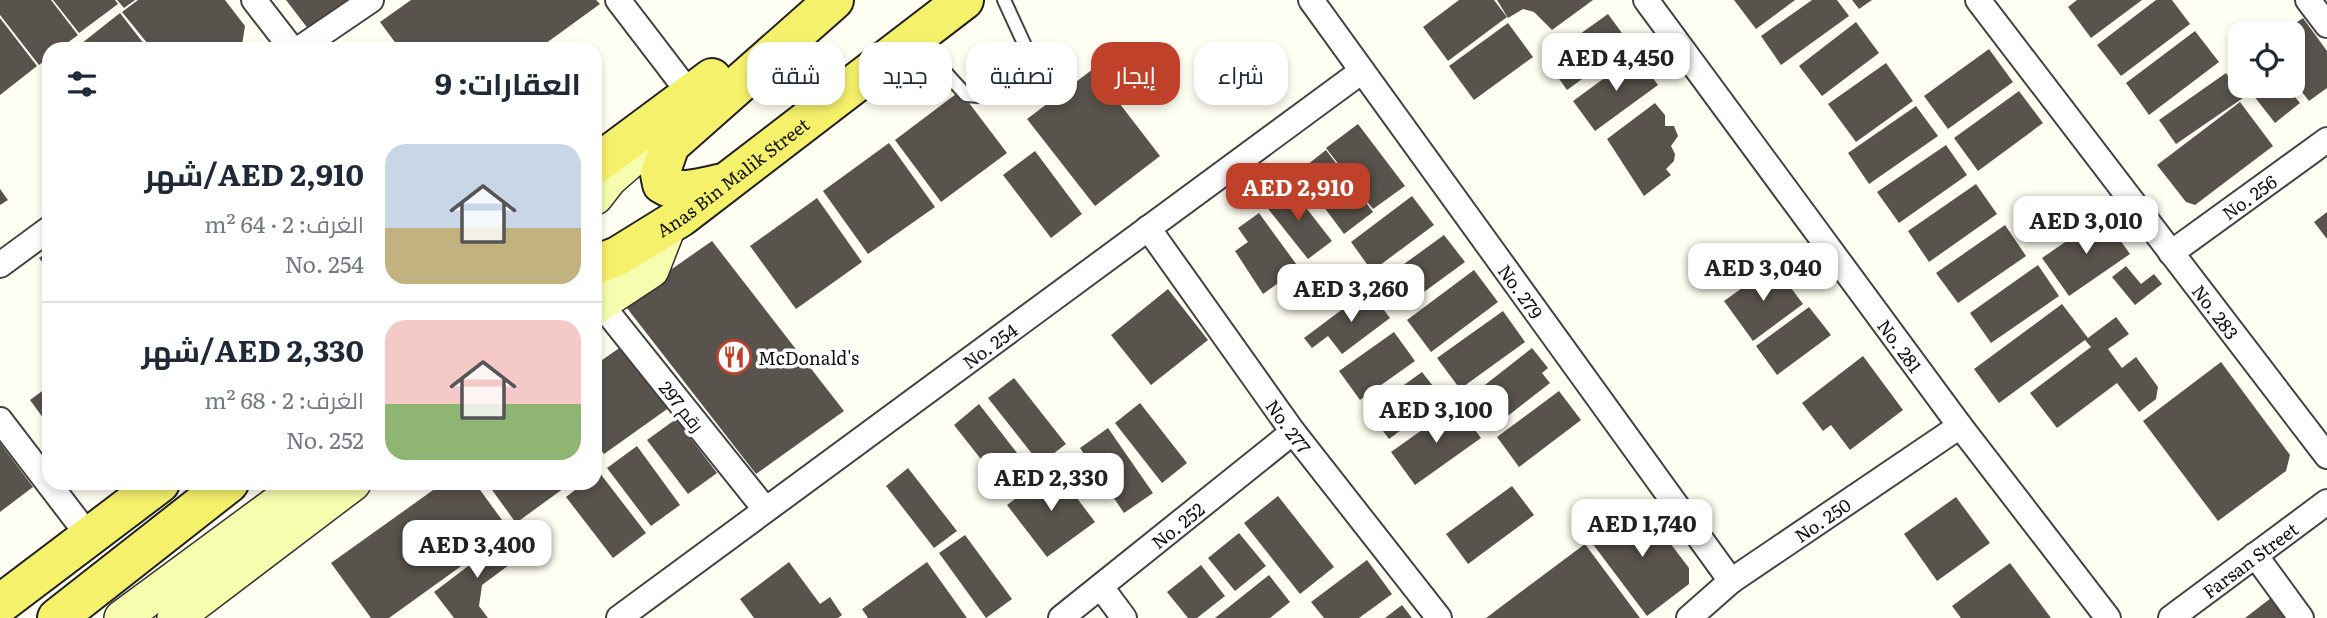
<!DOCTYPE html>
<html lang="ar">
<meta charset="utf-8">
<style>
:root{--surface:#fff;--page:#f2f2f3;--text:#1f2937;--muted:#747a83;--line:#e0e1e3;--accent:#bf4129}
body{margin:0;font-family:Literata,Cairo,serif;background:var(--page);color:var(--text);direction:rtl;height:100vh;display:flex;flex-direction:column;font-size:26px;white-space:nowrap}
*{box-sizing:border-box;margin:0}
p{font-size:23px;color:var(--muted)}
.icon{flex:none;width:38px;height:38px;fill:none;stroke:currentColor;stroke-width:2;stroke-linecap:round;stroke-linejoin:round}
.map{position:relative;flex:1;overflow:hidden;direction:ltr}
.details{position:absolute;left:42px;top:42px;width:560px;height:448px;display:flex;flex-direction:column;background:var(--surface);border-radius:21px;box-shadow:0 4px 10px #0003;direction:rtl}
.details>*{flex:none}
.top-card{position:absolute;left:623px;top:42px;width:665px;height:63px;direction:rtl;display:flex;gap:14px}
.controls{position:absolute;left:2228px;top:21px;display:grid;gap:14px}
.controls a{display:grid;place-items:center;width:77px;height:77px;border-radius:14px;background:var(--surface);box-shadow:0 4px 10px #0003;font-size:35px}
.price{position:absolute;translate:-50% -60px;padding:0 16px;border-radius:14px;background:#fff;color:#222;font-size:23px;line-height:46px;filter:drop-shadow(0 2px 4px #0008)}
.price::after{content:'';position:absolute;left:50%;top:42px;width:21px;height:16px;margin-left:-10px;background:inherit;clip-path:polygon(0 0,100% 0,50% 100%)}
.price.on{background:var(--accent);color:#fff}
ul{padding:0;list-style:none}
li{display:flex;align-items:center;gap:21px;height:175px;padding:0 21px}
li+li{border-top:2px solid var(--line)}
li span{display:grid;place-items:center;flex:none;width:196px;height:140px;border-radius:21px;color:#555}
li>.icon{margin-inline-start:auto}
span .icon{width:84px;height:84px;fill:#fffc;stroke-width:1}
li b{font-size:30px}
h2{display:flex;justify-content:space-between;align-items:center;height:84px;padding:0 21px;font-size:30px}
.tag{padding:0 24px;border-radius:21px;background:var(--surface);box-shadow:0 4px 10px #0003;font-size:24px;line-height:63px}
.tag.on{background:var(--accent);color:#fff}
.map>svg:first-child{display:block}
.building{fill:#58534c}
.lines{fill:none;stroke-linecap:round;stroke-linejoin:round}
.service-casing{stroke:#434343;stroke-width:16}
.minor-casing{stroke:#434343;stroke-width:28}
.secondary-casing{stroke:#323232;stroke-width:38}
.primary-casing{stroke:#212121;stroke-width:42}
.service{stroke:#fff;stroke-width:12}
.minor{stroke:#fff;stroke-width:24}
.secondary{stroke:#f6fdaf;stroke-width:35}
.primary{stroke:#f6f16b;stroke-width:38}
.labels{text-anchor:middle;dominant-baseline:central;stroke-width:7;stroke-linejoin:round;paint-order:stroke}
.street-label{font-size:18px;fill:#101010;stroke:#fff}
.poi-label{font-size:18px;fill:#101010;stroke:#fff;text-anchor:start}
</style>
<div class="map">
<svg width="2327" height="618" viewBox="0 0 2327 618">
<rect width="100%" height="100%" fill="#fffff3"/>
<!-- building -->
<g class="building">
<path d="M 0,0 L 51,0 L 78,35 L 59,49 L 49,49 L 49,57 L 39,65 L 0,15 Z"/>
<path d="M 53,0 L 115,0 L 118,4 L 79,33 Z"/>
<path d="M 117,0 L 135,0 L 124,8 Z"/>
<path d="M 138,0 L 225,0 L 245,26 L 242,45 L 237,49 L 152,49 L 122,12 Z"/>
<path d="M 286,0 L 360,0 L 309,30 Z"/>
<path d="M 411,0 L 596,0 L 600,4 L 538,49 L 400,49 L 380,22 Z"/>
<path d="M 1459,0 L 1494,0 L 1507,17 L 1448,61 L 1423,27 Z"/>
<path d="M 1497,0 L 1593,0 L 1552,30 L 1534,12 L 1523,9 L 1508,18 Z"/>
<path d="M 1734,0 L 1795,0 L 1756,29 Z"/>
<path d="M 1812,0 L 1837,0 L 1849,16 L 1781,65 L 1761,36 Z"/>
<path d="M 1852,0 L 1872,0 L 1859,9 Z"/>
<path d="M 2077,0 L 2142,0 L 2091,38 L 2068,7 Z"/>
<path d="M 2156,0 L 2172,0 L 2190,24 L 2121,76 L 2097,45 Z"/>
<path d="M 120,13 L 148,49 L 86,49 L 82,43 Z"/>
<path d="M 1608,14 L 1630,44 L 1567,90 L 1545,59 Z"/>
<path d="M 0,18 L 37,66 L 0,95 Z"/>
<path d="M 2303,18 L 2327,51 L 2327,88 L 2309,101 L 2292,79 L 2292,33 L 2281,33 Z"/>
<path d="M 1856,22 L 1879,53 L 1822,96 L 1799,66 Z"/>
<path d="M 1508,23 L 1533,57 L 1474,100 L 1449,66 Z"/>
<path d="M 2195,31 L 2219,62 L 2149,115 L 2126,83 Z"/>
<path d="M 1989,49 L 2013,82 L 1948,129 L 1924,96 Z"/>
<path d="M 1636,55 L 1658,85 L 1595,131 L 1573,101 Z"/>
<path d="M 1886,63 L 1913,101 L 1856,142 L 1828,104 Z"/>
<path d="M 2240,63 L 2240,79 L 2232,69 Z"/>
<path d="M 49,68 L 49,83 L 42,73 Z"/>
<path d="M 1093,69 L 1160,156 L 1095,206 L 1027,119 Z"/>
<path d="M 2226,73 L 2243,98 L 2176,144 L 2159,120 Z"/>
<path d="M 2246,86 L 2286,86 L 2300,103 L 2275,123 Z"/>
<path d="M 960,91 L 1007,153 L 941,202 L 895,140 Z"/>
<path d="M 2019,91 L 2043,123 L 1978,171 L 1954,138 Z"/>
<path d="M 2240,102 L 2273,146 L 2195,205 L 2186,202 L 2157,165 Z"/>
<path d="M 1655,103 L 1665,115 L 1665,126 L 1674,126 L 1678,136 L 1671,146 L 1675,154 L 1674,161 L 1666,169 L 1671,175 L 1644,196 L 1607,139 Z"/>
<path d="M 1916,106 L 1938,136 L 1869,184 L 1848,153 Z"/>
<path d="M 1358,124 L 1405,186 L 1373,209 L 1326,148 Z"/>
<path d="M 889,143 L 935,207 L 868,254 L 823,191 Z"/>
<path d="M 1946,145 L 1967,175 L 1899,223 L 1877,192 Z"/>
<path d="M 1326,150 L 1373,212 L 1344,234 L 1298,172 Z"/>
<path d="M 1035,151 L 1082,214 L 1051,238 L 1003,175 Z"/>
<path d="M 1976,184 L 1997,214 L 1929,262 L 1908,231 Z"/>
<path d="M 1289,186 L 1332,241 L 1308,259 L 1265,205 Z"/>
<path d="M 0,189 L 8,200 L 0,205 Z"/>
<path d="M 1412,196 L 1434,225 L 1372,271 L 1351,242 Z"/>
<path d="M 817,198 L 862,262 L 796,309 L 750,246 Z"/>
<path d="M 2327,212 L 2327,239 L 2314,222 Z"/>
<path d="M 1259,213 L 1299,268 L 1263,294 L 1235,251 L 1248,242 L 1238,228 Z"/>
<path d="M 2103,216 L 2130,254 L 2069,296 L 2042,258 Z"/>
<path d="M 2005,225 L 2026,256 L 1958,303 L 1936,273 Z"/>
<path d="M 1444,235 L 1465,262 L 1402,308 L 1382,280 Z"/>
<path d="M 712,241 L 844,411 L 756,474 L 623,303 Z"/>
<path d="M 49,251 L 49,271 L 39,258 Z"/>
<path d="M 1774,265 L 1803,304 L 1753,341 L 1724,301 Z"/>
<path d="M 2038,265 L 2059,296 L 1991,343 L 1970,313 Z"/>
<path d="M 2126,266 L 2141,284 L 2154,274 L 2162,284 L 2135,305 L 2112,277 Z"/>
<path d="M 1474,270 L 1498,302 L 1431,352 L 1407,320 Z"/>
<path d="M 1168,289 L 1208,340 L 1151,385 L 1111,335 Z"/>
<path d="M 1368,290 L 1390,318 L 1342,354 L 1328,336 L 1312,348 L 1304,338 Z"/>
<path d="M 2062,304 L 2088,338 L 2116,317 L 2129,334 L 2108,349 L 2122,368 L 2136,357 L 2158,387 L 2156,399 L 2139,412 L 2117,383 L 2057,428 L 2030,393 L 2091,347 L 2085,340 L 1999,403 L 1974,369 Z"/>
<path d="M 1809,307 L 1831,335 L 1777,375 L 1756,346 Z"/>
<path d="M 1503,311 L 1525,342 L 1460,389 L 1437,358 Z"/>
<path d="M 1394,332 L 1415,361 L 1360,400 L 1339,371 Z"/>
<path d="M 625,344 L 670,407 L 604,454 L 595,442 L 595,365 Z"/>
<path d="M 1532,348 L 1548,368 L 1542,373 L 1550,383 L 1491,429 L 1467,399 Z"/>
<path d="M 1863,356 L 1903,410 L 1850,450 L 1831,425 L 1823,431 L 1802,403 Z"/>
<path d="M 2221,362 L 2290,455 L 2286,471 L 2218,521 L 2143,421 Z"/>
<path d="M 1422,372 L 1443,399 L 1389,439 L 1368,411 Z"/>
<path d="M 1014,378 L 1066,444 L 1040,464 L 988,398 Z"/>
<path d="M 49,386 L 49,426 L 30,400 Z"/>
<path d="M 1559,391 L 1581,420 L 1519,467 L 1497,437 Z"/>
<path d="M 1140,403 L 1187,463 L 1162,483 L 1115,423 Z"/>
<path d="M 979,404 L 1031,471 L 1006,491 L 954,425 Z"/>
<path d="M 1457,405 L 1481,438 L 1415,485 L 1391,452 Z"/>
<path d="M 676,419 L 717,473 L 688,494 L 647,440 Z"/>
<path d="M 1108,428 L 1153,493 L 1124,513 L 1080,448 Z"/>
<path d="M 0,443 L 33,487 L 0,512 Z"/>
<path d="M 637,446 L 680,505 L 651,526 L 607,468 Z"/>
<path d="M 908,468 L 957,531 L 934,548 L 886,486 Z"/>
<path d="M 1055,469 L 1095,522 L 1047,557 L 1007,505 Z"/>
<path d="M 599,472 L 646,533 L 613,558 L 566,497 L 584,483 L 595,483 L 595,475 Z"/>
<path d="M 443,483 L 475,483 L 510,531 L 389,618 L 371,618 L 331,563 Z"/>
<path d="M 487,483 L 571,483 L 516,523 Z"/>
<path d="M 1512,486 L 1534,515 L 1468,564 L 1446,534 Z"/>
<path d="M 1278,496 L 1334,567 L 1300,594 L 1244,523 Z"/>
<path d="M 1956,497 L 1990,543 L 1937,581 L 1904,534 Z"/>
<path d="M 1639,502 L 1689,568 L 1689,584 L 1647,616 L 1589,539 Z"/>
<path d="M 1239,533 L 1266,566 L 1235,591 L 1208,558 Z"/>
<path d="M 509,535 L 524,554 L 482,585 L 479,606 L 488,618 L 454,618 L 434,592 Z"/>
<path d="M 965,535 L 1012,599 L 986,618 L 939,553 Z"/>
<path d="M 1585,544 L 1640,618 L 1486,618 Z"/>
<path d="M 1367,560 L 1392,594 L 1359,618 L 1324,618 L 1311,602 Z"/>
<path d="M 789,562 L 820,604 L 830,597 L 842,615 L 838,618 L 754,618 L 740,599 Z"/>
<path d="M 927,562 L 967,618 L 868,618 L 862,609 Z"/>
<path d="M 2010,563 L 2051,618 L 1961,618 L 1952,606 Z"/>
<path d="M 1201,565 L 1225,596 L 1197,618 L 1188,618 L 1167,592 Z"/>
<path d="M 1269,575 L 1290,602 L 1270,618 L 1215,618 Z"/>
<path d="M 2271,598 L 2286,618 L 2245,618 Z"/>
<path d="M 1402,605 L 1412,618 L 1385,618 Z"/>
</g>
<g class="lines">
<!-- service casing -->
<g class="service-casing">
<path id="service" d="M 917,41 L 966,95 L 979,96 L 1024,56 L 1027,50 L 1004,0"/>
</g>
<!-- minor casing -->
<g class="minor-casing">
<g id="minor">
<path d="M 254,0 L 292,49"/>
<path d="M 618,0 L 690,94"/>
<path id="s1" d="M 1311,0 L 1731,581"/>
<path id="s2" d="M 1646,0 L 1960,426 L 2108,618"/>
<path id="s3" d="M 1978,0 L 2327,456"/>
<path d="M 2308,0 L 2327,25"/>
<path d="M 299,49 L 371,0"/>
<path id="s4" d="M 1148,228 L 1293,432 L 1439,618"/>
<path id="s5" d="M 2171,253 L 2327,140"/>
<path d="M 0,265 L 49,229"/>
<path d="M 600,303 L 765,509"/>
<path d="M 0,420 L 88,535"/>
<path d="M 2255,555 L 2301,618"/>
<path d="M 1101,587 L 1124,618"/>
<path id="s6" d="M 619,618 L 1362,71"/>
<path id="s7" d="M 1061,618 L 1293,432"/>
<path id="s8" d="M 1689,618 L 1731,581 L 1960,426"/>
<path id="s9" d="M 2171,618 L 2327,502"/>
</g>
</g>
<!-- secondary casing -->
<g class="secondary-casing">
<g id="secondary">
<path d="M 595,197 L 609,179 L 649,144"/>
<path d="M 595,307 L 651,270 L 669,224"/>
<path d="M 122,618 L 305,483"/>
<path d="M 175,618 L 353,483"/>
</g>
</g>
<!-- primary casing -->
<g class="primary-casing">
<g id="primary">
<path d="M 595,165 L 712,78"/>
<path d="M 724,183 C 703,187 680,196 662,184 L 660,174 L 670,145 L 834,0"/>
<path id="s10" d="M 595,265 L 618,256 L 681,217 L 964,0"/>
<path d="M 0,604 L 160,483"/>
<path d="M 57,618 L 229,483"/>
</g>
</g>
<!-- service -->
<use href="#service" class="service"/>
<!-- minor -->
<use href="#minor" class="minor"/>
<!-- secondary -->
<use href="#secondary" class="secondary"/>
<!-- primary -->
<use href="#primary" class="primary"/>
</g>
<!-- icons -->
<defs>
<g id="restaurant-ring" transform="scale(1.75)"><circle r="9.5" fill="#fff" stroke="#bf4129" stroke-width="1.5"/><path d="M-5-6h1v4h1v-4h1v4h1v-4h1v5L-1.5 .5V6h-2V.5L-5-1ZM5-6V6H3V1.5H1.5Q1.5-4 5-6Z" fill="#bf4129"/></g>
</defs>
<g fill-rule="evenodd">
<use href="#restaurant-ring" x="734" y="357"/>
</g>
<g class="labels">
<!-- street labels -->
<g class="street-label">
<text stroke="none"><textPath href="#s10" startOffset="164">Anas Bin Malik Street</textPath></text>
<text stroke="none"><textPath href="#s5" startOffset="96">No. 256</textPath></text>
<text stroke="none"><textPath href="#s1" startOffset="359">No. 279</textPath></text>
<text stroke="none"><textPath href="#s3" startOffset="392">No. 283</textPath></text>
<text stroke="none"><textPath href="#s6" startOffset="460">No. 254</textPath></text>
<text stroke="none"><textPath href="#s2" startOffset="429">No. 281</textPath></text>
<text transform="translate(682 406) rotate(51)">رقم 297</text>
<text stroke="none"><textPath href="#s4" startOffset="243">No. 277</textPath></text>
<text stroke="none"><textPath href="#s8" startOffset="166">No. 250</textPath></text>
<text stroke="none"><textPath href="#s7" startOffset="149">No. 252</textPath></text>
<text stroke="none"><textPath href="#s9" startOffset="98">Farsan Street</textPath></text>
</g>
<!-- poi labels -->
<g class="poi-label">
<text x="758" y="357">McDonald's</text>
</g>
</g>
</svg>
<div class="controls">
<a><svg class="icon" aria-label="locate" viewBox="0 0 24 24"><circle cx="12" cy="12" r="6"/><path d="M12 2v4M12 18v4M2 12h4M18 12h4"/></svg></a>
</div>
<b class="price" style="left:1616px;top:93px">AED 4,450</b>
<b class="price on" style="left:1298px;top:223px">AED 2,910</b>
<b class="price" style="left:2086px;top:256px">AED 3,010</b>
<b class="price" style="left:1763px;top:303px">AED 3,040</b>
<b class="price" style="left:1351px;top:324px">AED 3,260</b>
<b class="price" style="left:1436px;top:445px">AED 3,100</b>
<b class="price" style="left:1051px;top:513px">AED 2,330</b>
<b class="price" style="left:1642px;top:559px">AED 1,740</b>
<b class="price" style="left:477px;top:580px">AED 3,400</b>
<div class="top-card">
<a class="tag">شراء</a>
<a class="tag on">إيجار</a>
<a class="tag">تصفية</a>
<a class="tag">جديد</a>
<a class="tag">شقة</a>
</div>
<section class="details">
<h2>العقارات: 9<svg class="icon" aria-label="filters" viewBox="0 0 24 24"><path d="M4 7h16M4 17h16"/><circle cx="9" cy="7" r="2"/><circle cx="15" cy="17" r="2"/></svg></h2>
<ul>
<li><span style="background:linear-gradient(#c9d6e8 60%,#c2b280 0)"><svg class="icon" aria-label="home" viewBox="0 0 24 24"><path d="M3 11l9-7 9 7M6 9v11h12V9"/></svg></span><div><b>AED 2,910/شهر</b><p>الغرف: 2 · 64 m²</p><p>No. 254</p></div></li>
<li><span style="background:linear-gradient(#f6c9c9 60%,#8fb573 0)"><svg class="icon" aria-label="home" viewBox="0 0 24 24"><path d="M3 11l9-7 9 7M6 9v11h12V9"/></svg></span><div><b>AED 2,330/شهر</b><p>الغرف: 2 · 68 m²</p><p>No. 252</p></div></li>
</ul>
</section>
</div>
